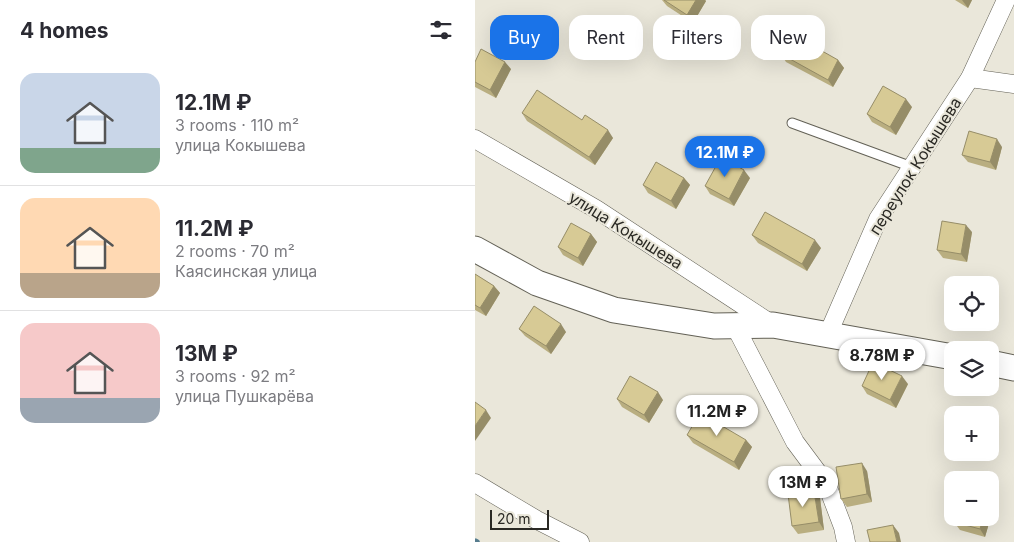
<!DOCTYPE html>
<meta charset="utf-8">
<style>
:root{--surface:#fff;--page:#f7f7f7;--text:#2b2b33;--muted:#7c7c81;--line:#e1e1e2;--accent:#1a73e8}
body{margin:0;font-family:Inter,sans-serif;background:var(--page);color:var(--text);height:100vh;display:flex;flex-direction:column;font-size:19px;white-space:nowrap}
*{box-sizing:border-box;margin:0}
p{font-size:16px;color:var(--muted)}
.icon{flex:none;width:28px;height:28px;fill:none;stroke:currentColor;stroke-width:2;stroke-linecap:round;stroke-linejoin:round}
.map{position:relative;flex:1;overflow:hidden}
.sheet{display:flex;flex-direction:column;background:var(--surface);width:475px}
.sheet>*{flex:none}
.hud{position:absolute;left:15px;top:15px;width:449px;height:45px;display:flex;gap:10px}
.controls{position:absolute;left:469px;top:276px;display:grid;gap:10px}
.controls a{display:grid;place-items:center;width:55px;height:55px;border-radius:10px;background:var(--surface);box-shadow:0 5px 20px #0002;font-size:25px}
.scale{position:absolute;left:15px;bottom:12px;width:59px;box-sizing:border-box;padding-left:5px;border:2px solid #2a2924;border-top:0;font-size:14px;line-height:18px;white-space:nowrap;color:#2a2924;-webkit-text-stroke:4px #eae7da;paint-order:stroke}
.price{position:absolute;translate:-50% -42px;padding:0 11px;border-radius:18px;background:#fff;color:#222;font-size:16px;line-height:32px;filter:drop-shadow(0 1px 2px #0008)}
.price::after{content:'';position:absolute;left:50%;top:30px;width:15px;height:11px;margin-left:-8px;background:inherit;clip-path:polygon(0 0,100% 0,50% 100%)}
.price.selected{background:var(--accent);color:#fff}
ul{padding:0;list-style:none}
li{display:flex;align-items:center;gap:15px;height:125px;padding:0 20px}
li+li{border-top:1px solid var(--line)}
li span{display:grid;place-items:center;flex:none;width:140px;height:100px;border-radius:15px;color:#555}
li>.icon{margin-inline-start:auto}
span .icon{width:60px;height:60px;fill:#fffc;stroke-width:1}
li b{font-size:21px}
h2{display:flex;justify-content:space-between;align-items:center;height:60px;padding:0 20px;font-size:21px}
.pill{padding:0 18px;border-radius:15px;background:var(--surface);box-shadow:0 5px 20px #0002;font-size:18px;line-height:45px}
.pill.selected{background:var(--accent);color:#fff}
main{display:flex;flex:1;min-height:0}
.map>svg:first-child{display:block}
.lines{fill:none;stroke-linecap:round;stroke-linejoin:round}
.stream{stroke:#567c8e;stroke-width:5.5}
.lane-casing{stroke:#636156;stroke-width:11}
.street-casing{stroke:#636156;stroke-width:19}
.secondary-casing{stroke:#636156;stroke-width:27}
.lane{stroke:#fff;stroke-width:9}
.street{stroke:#fff;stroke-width:18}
.secondary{stroke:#fff;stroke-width:25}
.wall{fill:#b9ae80}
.shaded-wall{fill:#968d68}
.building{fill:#d7ca95;stroke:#968d68}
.labels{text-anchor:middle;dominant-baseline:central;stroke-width:4;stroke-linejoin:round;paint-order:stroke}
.street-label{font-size:16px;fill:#2a2924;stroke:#eae7da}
</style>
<main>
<section class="sheet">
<h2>4 homes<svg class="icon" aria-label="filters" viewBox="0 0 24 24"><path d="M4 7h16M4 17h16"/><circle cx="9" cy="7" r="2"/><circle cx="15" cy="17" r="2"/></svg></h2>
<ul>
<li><span style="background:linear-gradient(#c9d6e8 75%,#7fa58c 0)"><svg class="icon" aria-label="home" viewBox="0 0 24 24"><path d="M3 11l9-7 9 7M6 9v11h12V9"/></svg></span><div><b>12.1M ₽</b><p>3 rooms · 110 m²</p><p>улица Кокышева</p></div></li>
<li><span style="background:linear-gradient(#ffd9b3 75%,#b9a48a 0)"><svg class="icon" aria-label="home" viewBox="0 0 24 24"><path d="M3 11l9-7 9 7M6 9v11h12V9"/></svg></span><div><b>11.2M ₽</b><p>2 rooms · 70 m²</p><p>Каясинская улица</p></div></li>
<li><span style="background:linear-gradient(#f6c9c9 75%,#9aa5b1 0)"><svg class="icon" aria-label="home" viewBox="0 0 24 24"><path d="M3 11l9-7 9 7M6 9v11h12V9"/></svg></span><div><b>13M ₽</b><p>3 rooms · 92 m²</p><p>улица Пушкарёва</p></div></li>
</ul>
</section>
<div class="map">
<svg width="539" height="542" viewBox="0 0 539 542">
<rect width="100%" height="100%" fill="#eae7da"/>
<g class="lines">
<!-- stream -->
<path class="stream" d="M 0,541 L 2,542"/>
<!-- lane casing -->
<g class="lane-casing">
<path id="lane" d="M 317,123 L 437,167"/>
</g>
<!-- street casing -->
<g class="street-casing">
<g id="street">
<path d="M 495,78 L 539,84"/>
<path d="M 0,139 L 121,209 L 298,325"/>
<path d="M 260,326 L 320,442 L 352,485 L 368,527 L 371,542"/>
<path d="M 353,334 L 403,219 L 495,78 L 531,0"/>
<path d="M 0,483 L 62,520 L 105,542"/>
</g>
</g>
<!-- secondary casing -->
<g class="secondary-casing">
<g id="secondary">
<path d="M 0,249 L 62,283 L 139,310 L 239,326 L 298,325 L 478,357"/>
<path d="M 515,363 L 539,368"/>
</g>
</g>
<!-- lane -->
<use href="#lane" class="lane"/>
<!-- street -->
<use href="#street" class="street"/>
<!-- secondary -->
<use href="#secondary" class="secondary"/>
</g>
<!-- wall -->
<g class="wall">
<path d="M 187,0 L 230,0 L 231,1 L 218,23 L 192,6 Z"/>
<path d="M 480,0 L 497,0 L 493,8 Z"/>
<path d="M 306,54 L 363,60 L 369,68 L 358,87 L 311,62 Z"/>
<path d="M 0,62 L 36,69 L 21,98 L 0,87 Z"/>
<path d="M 437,107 L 421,135 L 397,122 L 392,114 Z"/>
<path d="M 47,113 L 107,120 L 138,138 L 120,165 L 52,121 Z"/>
<path d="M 527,147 L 521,170 L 493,162 L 487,155 Z"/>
<path d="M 209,178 L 215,185 L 201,209 L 173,193 L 168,185 Z"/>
<path d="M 275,178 L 259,206 L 235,194 L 230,186 Z"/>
<path d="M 497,232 L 492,262 L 468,258 L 462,250 Z"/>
<path d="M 116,234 L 122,242 L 108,266 L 88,255 L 83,247 Z"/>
<path d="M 277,235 L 346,248 L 332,271 L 283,243 Z"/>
<path d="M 0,274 L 19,286 L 25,293 L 11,316 L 0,310 Z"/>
<path d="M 44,329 L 91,332 L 76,354 L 50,336 Z"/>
<path d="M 433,384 L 421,408 L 392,394 L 387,386 Z"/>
<path d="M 142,399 L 188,400 L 174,423 L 147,407 Z"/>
<path d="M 212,435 L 271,440 L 277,447 L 264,470 L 218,443 Z"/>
<path d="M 392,471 L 397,502 L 372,507 L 366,499 Z"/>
<path d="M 345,498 L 349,530 L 323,534 L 317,526 Z"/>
<path d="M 515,500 L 519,506 L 510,537 L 485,530 L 479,522 L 515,518 Z"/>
</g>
<!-- shaded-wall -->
<g class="shaded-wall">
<path d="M 221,0 L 230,0 L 231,1 L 218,23 L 212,15 Z"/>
<path d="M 487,0 L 497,0 L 493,8 Z"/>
<path d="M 363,60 L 369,68 L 358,87 L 353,80 Z"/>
<path d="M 30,62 L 36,69 L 21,98 L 15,90 Z"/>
<path d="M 431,99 L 437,107 L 421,135 L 415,127 Z"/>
<path d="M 133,130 L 138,138 L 120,165 L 114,157 Z"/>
<path d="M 522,139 L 527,147 L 521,170 L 515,162 Z"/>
<path d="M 269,170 L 275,178 L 259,206 L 254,199 Z"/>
<path d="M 209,178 L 215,185 L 201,209 L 196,201 Z"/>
<path d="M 491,225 L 497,232 L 492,262 L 486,254 Z"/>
<path d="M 116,234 L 122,242 L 108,266 L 103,258 Z"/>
<path d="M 340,240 L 346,248 L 332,271 L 327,264 Z"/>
<path d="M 19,286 L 25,293 L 11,316 L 5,308 Z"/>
<path d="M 86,324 L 91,332 L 76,354 L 71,346 Z"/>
<path d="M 427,376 L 433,384 L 421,408 L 415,400 Z"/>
<path d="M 183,392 L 188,400 L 174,423 L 169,415 Z"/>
<path d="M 11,410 L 16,418 L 0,441 L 0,426 Z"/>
<path d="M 516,415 L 521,423 L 515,447 L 515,418 Z"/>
<path d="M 271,440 L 277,447 L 264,470 L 259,462 Z"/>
<path d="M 387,463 L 392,471 L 397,502 L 392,494 Z"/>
<path d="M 339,491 L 345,498 L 349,530 L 344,522 Z"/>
<path d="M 515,500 L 519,506 L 510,537 L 505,529 L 508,518 L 515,518 Z"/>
<path d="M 418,525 L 424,533 L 426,542 L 422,542 Z"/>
</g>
<!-- building -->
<g class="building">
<path d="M 189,0 L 221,0 L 212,15 Z"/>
<path d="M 317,34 L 363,60 L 353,80 L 306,54 Z"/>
<path d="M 6,49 L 30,62 L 15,90 L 0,82 L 0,62 Z"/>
<path d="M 408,86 L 431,99 L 415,127 L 392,114 Z"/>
<path d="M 62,90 L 107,120 L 110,115 L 133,130 L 114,157 L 47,113 Z"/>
<path d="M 494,131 L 522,139 L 515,162 L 487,155 Z"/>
<path d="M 246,157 L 269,170 L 254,199 L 230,186 Z"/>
<path d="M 181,162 L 209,178 L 196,201 L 168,185 Z"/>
<path d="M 290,212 L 340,240 L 327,264 L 277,235 Z"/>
<path d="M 467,221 L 491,225 L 486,254 L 462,250 Z"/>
<path d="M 96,223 L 116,234 L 103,258 L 83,247 Z"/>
<path d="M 0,274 L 19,286 L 5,308 L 0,305 Z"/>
<path d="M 59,306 L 86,324 L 71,346 L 44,329 Z"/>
<path d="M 398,362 L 427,376 L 415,400 L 387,386 Z"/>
<path d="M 155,376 L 183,392 L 169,415 L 142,399 Z"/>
<path d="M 0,402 L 11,410 L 0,426 Z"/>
<path d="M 490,408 L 516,415 L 515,418 L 515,415 L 488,415 Z"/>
<path d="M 225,413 L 271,440 L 259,462 L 212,435 Z"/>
<path d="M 387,463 L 392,494 L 366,499 L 361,467 Z"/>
<path d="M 339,491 L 344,522 L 317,526 L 313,494 Z"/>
<path d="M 480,518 L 508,518 L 505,529 L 479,522 Z"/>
<path d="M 418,525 L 422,542 L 395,542 L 392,530 Z"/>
</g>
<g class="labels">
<!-- street labels -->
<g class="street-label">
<text transform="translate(440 166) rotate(-58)">переулок Кокышева</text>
<text transform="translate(151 230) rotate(32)">улица Кокышева</text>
</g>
</g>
</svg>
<div class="controls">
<a><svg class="icon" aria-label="locate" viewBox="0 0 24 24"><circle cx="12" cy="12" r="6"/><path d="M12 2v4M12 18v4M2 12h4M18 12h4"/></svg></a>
<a><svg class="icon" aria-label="layers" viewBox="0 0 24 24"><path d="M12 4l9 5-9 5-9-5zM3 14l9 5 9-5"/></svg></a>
<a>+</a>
<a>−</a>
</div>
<div class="scale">20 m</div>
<b class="price selected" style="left:250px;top:178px">12.1M ₽</b>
<b class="price" style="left:407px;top:381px">8.78M ₽</b>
<b class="price" style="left:242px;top:437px">11.2M ₽</b>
<b class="price" style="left:328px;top:508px">13M ₽</b>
<div class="hud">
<a class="pill selected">Buy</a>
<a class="pill">Rent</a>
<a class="pill">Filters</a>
<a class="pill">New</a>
</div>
</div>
</main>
